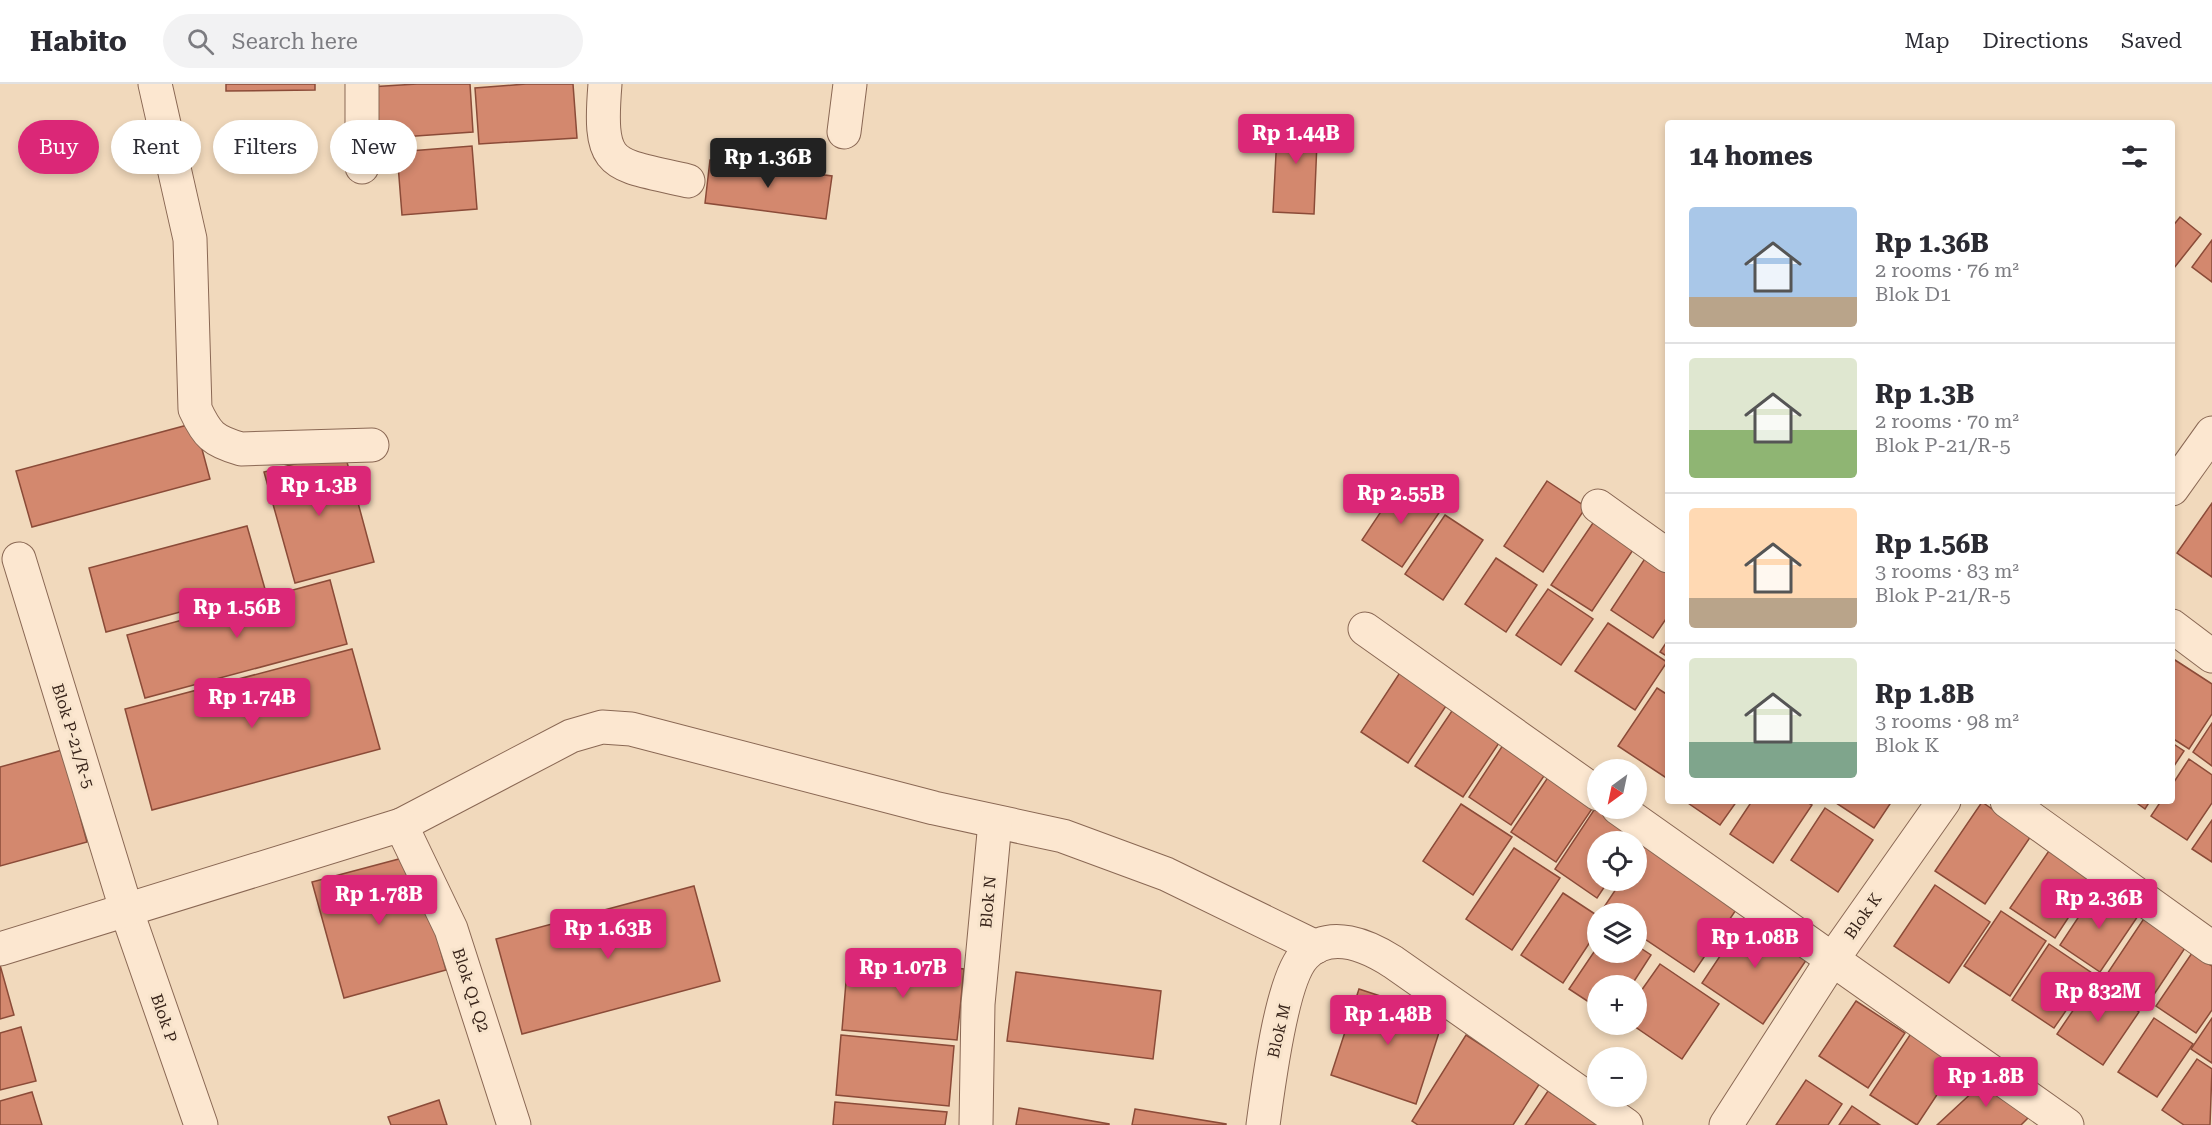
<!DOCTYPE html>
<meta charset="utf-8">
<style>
:root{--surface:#fff;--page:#f2f2f3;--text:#2b2b33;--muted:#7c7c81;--line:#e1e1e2;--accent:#db2777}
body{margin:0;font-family:"Roboto Serif",serif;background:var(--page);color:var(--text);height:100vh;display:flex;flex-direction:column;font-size:22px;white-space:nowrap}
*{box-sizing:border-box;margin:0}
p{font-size:20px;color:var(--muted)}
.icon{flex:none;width:33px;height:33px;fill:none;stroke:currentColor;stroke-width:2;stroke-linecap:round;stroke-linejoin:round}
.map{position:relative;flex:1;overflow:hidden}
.side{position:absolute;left:1665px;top:36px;width:510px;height:684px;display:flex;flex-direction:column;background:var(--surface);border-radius:6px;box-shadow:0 3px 9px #0003}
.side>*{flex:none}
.banner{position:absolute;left:18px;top:36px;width:570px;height:54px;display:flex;gap:12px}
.needle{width:39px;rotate:213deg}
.tools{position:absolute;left:1587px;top:675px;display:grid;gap:12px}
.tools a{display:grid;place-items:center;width:60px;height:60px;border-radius:50%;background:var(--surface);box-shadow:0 3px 9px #0003;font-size:30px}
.price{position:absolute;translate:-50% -51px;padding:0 14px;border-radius:6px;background:var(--accent);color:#fff;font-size:20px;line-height:39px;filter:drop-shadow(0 2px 3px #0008)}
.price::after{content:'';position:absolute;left:50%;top:36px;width:18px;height:14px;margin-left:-9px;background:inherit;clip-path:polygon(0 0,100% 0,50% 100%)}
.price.on{background:#222;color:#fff}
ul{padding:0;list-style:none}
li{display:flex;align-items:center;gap:18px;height:150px;padding:0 24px}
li+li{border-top:2px solid var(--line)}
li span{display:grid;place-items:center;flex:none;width:168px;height:120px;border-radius:6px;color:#555}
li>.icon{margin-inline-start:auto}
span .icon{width:72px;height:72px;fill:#fffc;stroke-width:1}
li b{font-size:26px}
h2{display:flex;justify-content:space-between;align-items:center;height:72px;padding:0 24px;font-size:26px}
.chip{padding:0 21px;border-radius:27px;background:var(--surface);box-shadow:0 3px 9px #0003;font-size:21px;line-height:54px}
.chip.on{background:var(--accent);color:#fff}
header{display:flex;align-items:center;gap:36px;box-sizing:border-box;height:84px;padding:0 30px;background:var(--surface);border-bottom:2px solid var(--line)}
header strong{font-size:28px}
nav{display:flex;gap:33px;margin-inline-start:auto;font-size:21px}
.search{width:420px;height:54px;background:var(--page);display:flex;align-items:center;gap:15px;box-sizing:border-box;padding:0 21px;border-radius:33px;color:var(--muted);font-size:22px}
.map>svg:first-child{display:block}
.building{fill:#d3886e;stroke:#8b4b38;stroke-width:1.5}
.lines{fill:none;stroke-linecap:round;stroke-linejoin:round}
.minor-casing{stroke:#8a6854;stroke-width:35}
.minor{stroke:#fce7d0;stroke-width:33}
.labels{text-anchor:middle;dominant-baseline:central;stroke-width:6;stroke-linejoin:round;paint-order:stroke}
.street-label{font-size:16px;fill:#38241a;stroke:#f8e4cc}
</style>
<header>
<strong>Habito</strong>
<div class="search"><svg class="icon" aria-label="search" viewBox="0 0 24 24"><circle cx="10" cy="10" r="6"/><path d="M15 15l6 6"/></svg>Search here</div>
<nav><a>Map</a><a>Directions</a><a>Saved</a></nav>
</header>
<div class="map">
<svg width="2212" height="1041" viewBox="0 0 2212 1041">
<rect width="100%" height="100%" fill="#f1d9bc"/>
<!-- building -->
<g class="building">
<path d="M 226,0 L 315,0 L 315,6 L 226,7 Z"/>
<path d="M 417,0 L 470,0 L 473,48 L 373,55 L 369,3 Z"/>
<path d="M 526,0 L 573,0 L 577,54 L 479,60 L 475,4 Z"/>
<path d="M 1278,31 L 1318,34 L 1314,130 L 1273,128 Z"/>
<path d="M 472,62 L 477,125 L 402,131 L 397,68 Z"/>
<path d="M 710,76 L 832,92 L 826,135 L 705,119 Z"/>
<path d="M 2180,133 L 2201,150 L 2174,184 L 2172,143 Z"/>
<path d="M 2212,156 L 2212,198 L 2192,183 Z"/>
<path d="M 195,339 L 210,395 L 32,443 L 16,387 Z"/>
<path d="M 344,367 L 374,478 L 295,499 L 264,388 Z"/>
<path d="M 1547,397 L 1586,423 L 1543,488 L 1504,462 Z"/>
<path d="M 1400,399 L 1441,426 L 1402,483 L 1362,456 Z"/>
<path d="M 2212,419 L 2212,493 L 2177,469 Z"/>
<path d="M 1445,431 L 1483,456 L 1443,516 L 1405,490 Z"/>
<path d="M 1597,433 L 1637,460 L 1592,527 L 1551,501 Z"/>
<path d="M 247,442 L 265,505 L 106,548 L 89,484 Z"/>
<path d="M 1650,467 L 1668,479 L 1668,532 L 1653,554 L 1611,526 Z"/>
<path d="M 1496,474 L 1537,501 L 1506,548 L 1465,520 Z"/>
<path d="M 330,496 L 347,560 L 145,614 L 127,551 Z"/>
<path d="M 1548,505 L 1593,535 L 1561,581 L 1516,551 Z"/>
<path d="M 1608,539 L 1667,578 L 1635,626 L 1575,587 Z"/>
<path d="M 1668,556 L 1668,573 L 1660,568 Z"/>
<path d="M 352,565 L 380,665 L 152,726 L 125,625 Z"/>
<path d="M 2175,576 L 2212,600 L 2212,630 L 2189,665 L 2172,654 L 2172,581 Z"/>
<path d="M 1401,587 L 1448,619 L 1408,679 L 1361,648 Z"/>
<path d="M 1657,604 L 1668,611 L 1668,695 L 1618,662 Z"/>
<path d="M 1460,615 L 1507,647 L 1463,713 L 1415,682 Z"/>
<path d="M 2212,639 L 2212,682 L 2193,668 Z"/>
<path d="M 1505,658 L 1548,686 L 1511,741 L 1469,713 Z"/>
<path d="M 2172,659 L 2184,667 L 2172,685 Z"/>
<path d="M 62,666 L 87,758 L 0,782 L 0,683 Z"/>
<path d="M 2189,675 L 2212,691 L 2212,719 L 2187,756 L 2151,732 L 2161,717 L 2172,717 L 2172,701 Z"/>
<path d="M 1555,683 L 1598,716 L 1556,778 L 1511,748 Z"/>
<path d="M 1685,717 L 1737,717 L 1720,741 Z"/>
<path d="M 1752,717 L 1805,717 L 1812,721 L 1773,779 L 1730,750 Z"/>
<path d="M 1833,717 L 1892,717 L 1874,744 Z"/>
<path d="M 2134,717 L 2150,717 L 2145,725 Z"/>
<path d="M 1982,718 L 2031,752 L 1985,820 L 1935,787 Z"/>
<path d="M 1461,720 L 1512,753 L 1473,811 L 1423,777 Z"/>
<path d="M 1596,723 L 1639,752 L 1635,758 L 1598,758 L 1598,796 L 1609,796 L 1597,814 L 1555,785 Z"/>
<path d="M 1825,724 L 1873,756 L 1838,808 L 1791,776 Z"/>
<path d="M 2212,736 L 2212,778 L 2192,765 Z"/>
<path d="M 1648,758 L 1740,820 L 1694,888 L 1636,849 L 1636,830 L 1607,830 L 1602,826 L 1622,796 L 1636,796 L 1636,775 Z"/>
<path d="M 2053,761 L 2097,790 L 2055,854 L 2010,824 Z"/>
<path d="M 1514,764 L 1560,794 L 1512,866 L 1466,835 Z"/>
<path d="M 414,771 L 446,886 L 344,914 L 312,798 Z"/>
<path d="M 1935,801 L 1990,838 L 1949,899 L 1894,862 Z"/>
<path d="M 694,802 L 720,897 L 522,950 L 496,855 Z"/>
<path d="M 2097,805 L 2138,832 L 2100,888 L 2060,861 Z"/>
<path d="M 1563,809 L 1598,832 L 1598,846 L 1563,899 L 1521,871 Z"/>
<path d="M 2001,827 L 2046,857 L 2010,912 L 1964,882 Z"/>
<path d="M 1748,830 L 1809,872 L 1763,940 L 1702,899 Z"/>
<path d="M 2147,830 L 2189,858 L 2149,918 L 2107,890 Z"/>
<path d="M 2049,860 L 2092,889 L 2054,944 L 2012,916 Z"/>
<path d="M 1636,861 L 1651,871 L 1631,902 L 1598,902 L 1598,924 L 1569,905 L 1598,862 L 1598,868 L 1636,868 Z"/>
<path d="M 2192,869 L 2212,882 L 2212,926 L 2196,949 L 2156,922 Z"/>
<path d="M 848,874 L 964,885 L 957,956 L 842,946 Z"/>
<path d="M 1660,880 L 1719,920 L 1682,975 L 1631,940 L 1636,940 L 1636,914 Z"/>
<path d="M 0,881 L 14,931 L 0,935 Z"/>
<path d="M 1016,888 L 1161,907 L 1153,975 L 1007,957 Z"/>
<path d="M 2093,897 L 2139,928 L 2103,981 L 2057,950 Z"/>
<path d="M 1359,905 L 1444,933 L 1416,1020 L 1331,991 Z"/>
<path d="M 1856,917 L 1905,949 L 1868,1004 L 1819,972 Z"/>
<path d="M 2154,934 L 2193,960 L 2157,1013 L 2118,988 Z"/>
<path d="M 2212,934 L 2212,979 L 2191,965 Z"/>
<path d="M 21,943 L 36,997 L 0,1006 L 0,949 Z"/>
<path d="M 1914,945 L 1960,976 L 1917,1041 L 1870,1011 Z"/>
<path d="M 841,951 L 954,962 L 949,1022 L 836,1011 Z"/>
<path d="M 1466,951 L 1540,999 L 1513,1041 L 1418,1041 L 1412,1037 Z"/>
<path d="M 2197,975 L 2212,985 L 2210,1041 L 2184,1041 L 2162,1026 Z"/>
<path d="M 1990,992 L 2028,1034 L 2021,1041 L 1937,1041 Z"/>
<path d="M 1806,996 L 1842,1020 L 1828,1041 L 1776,1041 Z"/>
<path d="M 1548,1007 L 1598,1041 L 1525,1041 Z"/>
<path d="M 32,1008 L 42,1041 L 0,1041 L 0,1017 Z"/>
<path d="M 439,1016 L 447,1041 L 391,1041 L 388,1033 Z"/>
<path d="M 835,1018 L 947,1028 L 945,1041 L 833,1041 Z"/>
<path d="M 1852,1022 L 1880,1041 L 1839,1041 Z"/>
<path d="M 1019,1024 L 1109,1040 L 1109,1041 L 1016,1041 Z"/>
<path d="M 1135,1025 L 1226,1040 L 1226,1041 L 1132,1041 Z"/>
</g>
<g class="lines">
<!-- minor casing -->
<g class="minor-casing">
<g id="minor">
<path d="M 155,0 L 190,155 L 195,325 C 207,351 213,357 241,365 L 372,361"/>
<path d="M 605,0 C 598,86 611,79 688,97"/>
<path d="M 844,48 L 850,0"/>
<path d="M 362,83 L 362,0"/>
<path d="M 2172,405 L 2212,349"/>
<path d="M 1598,422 L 1668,472"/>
<path d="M 19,475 L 127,828 L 201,1041"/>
<path d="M 2172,542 L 2212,572"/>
<path d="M 1365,545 L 1598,710"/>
<path d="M 2007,717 L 2212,864"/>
<path d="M 1618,724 L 2067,1041"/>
<path d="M 401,741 L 571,652 L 602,643 L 631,645 L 934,724 L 1063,752 L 1166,790 L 1316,863"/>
<path d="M 0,865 L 401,741 L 451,845 L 514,1041"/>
<path d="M 976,1041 L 978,920 L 995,738"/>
<path d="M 1263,1041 C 1268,1005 1281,895 1305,871 C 1330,845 1368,862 1393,878 L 1626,1041"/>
<path d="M 1726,1041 L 1832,876 L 1944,717"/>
</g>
</g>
<!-- minor -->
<use href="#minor" class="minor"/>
</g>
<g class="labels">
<!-- street labels -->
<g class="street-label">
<text transform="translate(73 652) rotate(73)">Blok P-21/R-5</text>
<text transform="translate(988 818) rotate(-85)">Blok N</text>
<text transform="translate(1863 832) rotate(-55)">Blok K</text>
<text transform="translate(471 906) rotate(72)">Blok Q1 Q2</text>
<text transform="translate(164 934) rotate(71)">Blok P</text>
<text transform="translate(1279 947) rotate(-77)">Blok M</text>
</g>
</g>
</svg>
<div class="tools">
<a><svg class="needle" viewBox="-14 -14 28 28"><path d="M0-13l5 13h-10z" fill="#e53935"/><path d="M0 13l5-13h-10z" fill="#7c7c81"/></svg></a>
<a><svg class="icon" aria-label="locate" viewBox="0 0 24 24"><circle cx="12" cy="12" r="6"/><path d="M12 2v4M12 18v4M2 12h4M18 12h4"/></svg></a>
<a><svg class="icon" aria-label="layers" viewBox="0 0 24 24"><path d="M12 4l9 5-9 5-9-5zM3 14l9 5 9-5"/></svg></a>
<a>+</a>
<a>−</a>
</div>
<b class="price" style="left:1296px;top:81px">Rp 1.44B</b>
<b class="price on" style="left:768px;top:105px">Rp 1.36B</b>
<b class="price" style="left:319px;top:433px">Rp 1.3B</b>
<b class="price" style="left:1401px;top:441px">Rp 2.55B</b>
<b class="price" style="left:237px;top:555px">Rp 1.56B</b>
<b class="price" style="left:252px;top:645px">Rp 1.74B</b>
<b class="price" style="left:379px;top:842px">Rp 1.78B</b>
<b class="price" style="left:2099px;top:846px">Rp 2.36B</b>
<b class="price" style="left:608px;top:876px">Rp 1.63B</b>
<b class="price" style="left:1755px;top:885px">Rp 1.08B</b>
<b class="price" style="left:903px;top:915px">Rp 1.07B</b>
<b class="price" style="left:2098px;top:939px">Rp 832M</b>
<b class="price" style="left:1388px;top:962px">Rp 1.48B</b>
<b class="price" style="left:1986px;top:1024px">Rp 1.8B</b>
<div class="banner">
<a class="chip on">Buy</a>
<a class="chip">Rent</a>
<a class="chip">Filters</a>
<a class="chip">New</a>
</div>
<section class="side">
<h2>14 homes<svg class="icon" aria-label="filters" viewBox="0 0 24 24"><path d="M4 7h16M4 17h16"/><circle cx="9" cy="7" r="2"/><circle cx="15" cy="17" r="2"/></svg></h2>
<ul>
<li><span style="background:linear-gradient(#a9c7e8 75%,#b9a48a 0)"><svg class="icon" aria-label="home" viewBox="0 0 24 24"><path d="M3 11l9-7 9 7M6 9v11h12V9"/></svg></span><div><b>Rp 1.36B</b><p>2 rooms · 76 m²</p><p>Blok D1</p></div></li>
<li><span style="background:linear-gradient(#dfe7d0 60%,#8fb573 0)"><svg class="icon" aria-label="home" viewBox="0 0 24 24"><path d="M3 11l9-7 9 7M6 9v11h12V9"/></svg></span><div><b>Rp 1.3B</b><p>2 rooms · 70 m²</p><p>Blok P-21/R-5</p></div></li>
<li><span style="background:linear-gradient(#ffd9b3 75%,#b9a48a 0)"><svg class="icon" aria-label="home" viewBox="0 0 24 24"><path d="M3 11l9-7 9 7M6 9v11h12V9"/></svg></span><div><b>Rp 1.56B</b><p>3 rooms · 83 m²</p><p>Blok P-21/R-5</p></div></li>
<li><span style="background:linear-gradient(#dfe7d0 70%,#7fa58c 0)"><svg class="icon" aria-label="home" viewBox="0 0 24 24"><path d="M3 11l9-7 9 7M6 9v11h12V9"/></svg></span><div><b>Rp 1.8B</b><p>3 rooms · 98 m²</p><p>Blok K</p></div></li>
</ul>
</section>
</div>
